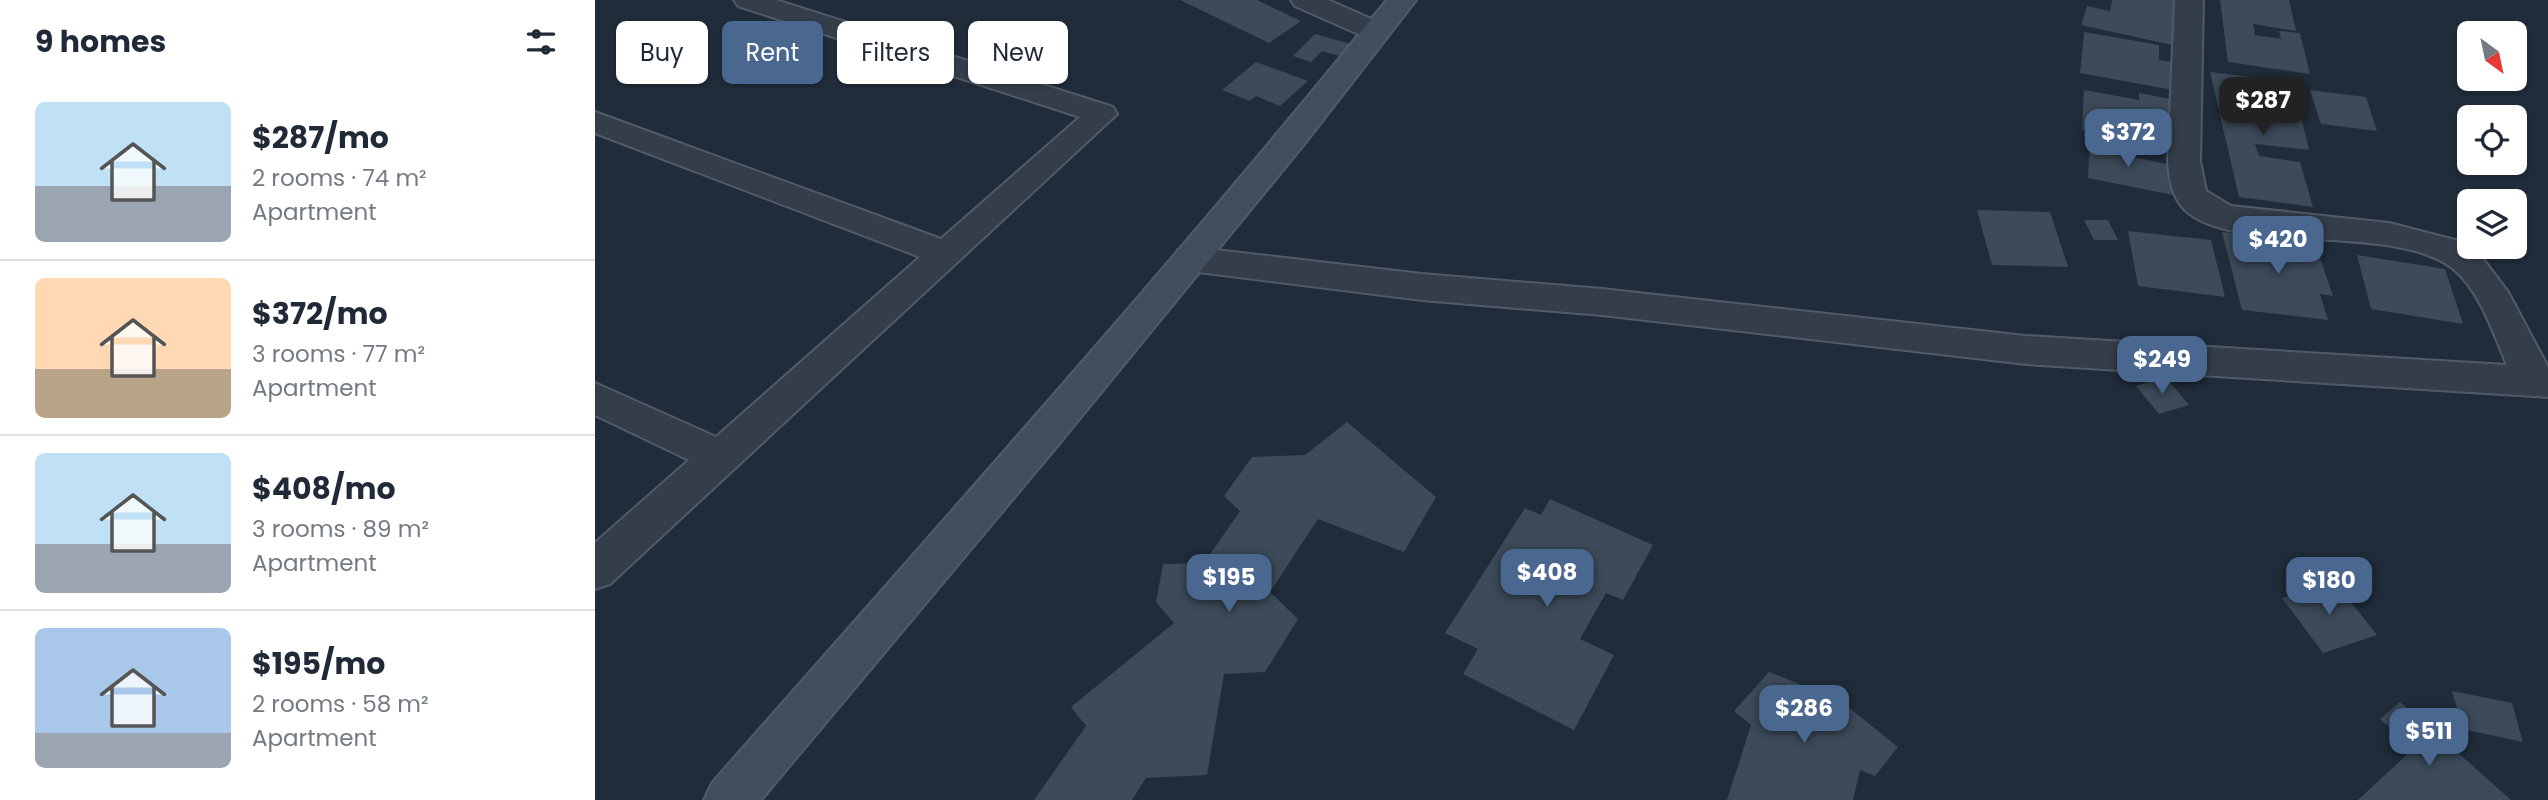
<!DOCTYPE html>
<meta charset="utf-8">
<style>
:root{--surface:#fff;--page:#f2f2f3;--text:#1f2937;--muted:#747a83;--line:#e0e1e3;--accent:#4a6790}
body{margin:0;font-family:Poppins,sans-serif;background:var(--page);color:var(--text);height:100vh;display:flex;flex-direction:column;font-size:26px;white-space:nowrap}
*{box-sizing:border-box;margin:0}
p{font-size:23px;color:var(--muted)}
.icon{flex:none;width:38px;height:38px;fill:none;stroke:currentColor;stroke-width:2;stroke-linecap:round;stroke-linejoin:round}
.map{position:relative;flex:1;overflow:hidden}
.side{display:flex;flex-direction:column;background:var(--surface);width:595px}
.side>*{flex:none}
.guide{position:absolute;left:21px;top:21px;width:665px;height:63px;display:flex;gap:14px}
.needle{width:46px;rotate:147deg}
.tools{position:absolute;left:1862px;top:21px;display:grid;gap:14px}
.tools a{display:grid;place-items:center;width:70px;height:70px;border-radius:10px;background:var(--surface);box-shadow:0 2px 5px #0004;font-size:35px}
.price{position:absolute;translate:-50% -60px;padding:0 16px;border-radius:14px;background:var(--accent);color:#fff;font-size:23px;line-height:46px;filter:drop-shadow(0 2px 4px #0008)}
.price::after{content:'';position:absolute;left:50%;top:42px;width:21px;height:16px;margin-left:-10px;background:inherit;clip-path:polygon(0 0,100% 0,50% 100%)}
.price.active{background:#222;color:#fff}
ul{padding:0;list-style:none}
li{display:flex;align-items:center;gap:21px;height:175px;padding:0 35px}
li+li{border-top:2px solid var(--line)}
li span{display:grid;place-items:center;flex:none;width:196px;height:140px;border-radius:10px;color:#555}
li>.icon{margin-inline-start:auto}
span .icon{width:84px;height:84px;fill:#fffc;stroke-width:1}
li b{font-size:30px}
h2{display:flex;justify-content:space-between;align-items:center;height:84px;padding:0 35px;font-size:30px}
.tag{padding:0 24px;border-radius:10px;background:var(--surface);box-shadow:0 2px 5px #0004;font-size:24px;line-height:63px}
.tag.active{background:var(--accent);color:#fff}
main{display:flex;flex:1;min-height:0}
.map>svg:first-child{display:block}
.building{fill:#3c4a59}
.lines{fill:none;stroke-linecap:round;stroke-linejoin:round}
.street-casing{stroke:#515b67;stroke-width:4}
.secondary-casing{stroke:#515b67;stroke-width:4}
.street{fill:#343e4a;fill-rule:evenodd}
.secondary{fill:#424d5d;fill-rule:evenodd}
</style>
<main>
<section class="side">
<h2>9 homes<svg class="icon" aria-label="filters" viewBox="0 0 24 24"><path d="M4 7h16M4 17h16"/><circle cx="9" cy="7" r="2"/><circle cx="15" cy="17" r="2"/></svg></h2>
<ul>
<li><span style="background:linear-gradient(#bfe0f5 60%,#9aa5b1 0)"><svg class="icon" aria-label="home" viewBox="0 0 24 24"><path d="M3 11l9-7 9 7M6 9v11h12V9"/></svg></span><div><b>$287/mo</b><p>2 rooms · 74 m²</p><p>Apartment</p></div></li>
<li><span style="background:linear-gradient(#ffd9b3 65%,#b9a48a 0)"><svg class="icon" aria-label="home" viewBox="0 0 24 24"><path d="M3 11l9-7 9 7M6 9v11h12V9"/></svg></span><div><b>$372/mo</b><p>3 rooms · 77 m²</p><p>Apartment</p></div></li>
<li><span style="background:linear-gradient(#bfe0f5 65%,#9aa5b1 0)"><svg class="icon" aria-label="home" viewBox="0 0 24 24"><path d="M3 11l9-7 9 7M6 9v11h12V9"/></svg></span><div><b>$408/mo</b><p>3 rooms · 89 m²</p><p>Apartment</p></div></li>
<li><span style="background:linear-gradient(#a9c7e8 75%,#9aa5b1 0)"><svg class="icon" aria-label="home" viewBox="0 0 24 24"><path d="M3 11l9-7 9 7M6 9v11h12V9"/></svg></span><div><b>$195/mo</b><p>2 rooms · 58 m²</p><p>Apartment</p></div></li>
</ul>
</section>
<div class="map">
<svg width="1953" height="800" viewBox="0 0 1953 800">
<rect width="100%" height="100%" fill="#202c3a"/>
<!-- building -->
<g class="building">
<path d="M 585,0 L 662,0 L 706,21 L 674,43 Z"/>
<path d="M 1517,0 L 1585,0 L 1577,45 L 1486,25 L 1492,6 L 1515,11 Z"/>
<path d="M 1625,0 L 1694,0 L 1701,31 L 1658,24 L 1660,35 L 1686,39 L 1684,31 L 1705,33 L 1715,74 L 1633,62 Z"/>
<path d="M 1489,32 L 1564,45 L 1564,60 L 1579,62 L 1578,90 L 1485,73 Z"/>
<path d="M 720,34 L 756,44 L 745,56 L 727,51 L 716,62 L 698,56 Z"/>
<path d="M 661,62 L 713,81 L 685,106 L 661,96 L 655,101 L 627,90 Z"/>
<path d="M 1615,72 L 1698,82 L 1714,150 L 1660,144 L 1664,156 L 1705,162 L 1718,207 L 1644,197 Z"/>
<path d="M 1489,90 L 1544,100 L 1544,93 L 1576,99 L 1576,147 L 1487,130 Z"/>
<path d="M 1715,90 L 1771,97 L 1782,131 L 1726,124 Z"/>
<path d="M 1495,141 L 1539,149 L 1538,157 L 1577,165 L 1578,195 L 1493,178 Z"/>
<path d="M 1382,210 L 1455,212 L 1473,267 L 1397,265 Z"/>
<path d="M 1489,220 L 1513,220 L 1523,240 L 1499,240 Z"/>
<path d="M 1533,231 L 1616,240 L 1630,297 L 1543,286 Z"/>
<path d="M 1627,232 L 1720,243 L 1738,296 L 1725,294 L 1733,320 L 1647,310 Z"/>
<path d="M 1762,255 L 1850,269 L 1868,324 L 1776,309 Z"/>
<path d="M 1570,377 L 1594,405 L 1564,414 L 1541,386 Z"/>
<path d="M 752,422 L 841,497 L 809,552 L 723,519 L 675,592 L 703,619 L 670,672 L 629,674 L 612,775 L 551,778 L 537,800 L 439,800 L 491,726 L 476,707 L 579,623 L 561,602 L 568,564 L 609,563 L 645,511 L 629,496 L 657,457 L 710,455 Z"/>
<path d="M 955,499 L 1058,545 L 1028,600 L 1011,593 L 985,639 L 1019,655 L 979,730 L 868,674 L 883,649 L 850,633 L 930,508 L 946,515 Z"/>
<path d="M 1740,582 L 1782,635 L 1728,653 L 1687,598 Z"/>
<path d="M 1174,672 L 1243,699 L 1303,747 L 1280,776 L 1265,770 L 1258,800 L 1132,800 L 1156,725 L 1139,711 Z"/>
<path d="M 1857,691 L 1917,703 L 1928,742 L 1868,729 Z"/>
<path d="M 1805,702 L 1870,759 L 1916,800 L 1763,800 L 1818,749 L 1785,719 Z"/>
</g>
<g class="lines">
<!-- street casing -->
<g class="street-casing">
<g id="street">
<path d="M 139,0 L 181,0 L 518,107 L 522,114 L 15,584 L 0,589 L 0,543 L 94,460 L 0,415 L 0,383 L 121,437 L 325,257 L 0,133 L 0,112 L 346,239 L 485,117 L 143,6 Z"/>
<path d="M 696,0 L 733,0 L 790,25 L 794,31 L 790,37 L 780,40 L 770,37 L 700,6 Z"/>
<path d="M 1580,0 L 1608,0 L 1605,161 L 1611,191 L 1636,206 L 1794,223 L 1864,241 L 1882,251 L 1913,292 L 1953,367 L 1953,397 L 1431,364 L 1007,315 L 827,300 L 595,271 L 583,268 L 578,259 L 583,250 L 595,247 L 827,274 L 1007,289 L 1431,336 L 1912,365 C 1898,333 1885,290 1857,268 C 1797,222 1639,256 1590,210 C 1577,197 1574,179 1573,161 Z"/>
</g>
</g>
<!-- secondary casing -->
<g class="secondary-casing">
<path id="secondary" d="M 792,0 L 821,0 L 710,143 L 463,445 L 166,800 L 109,800 L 117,783 C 345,524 575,268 792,0 Z"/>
</g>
<!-- street -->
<use href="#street" class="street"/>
<!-- secondary -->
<use href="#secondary" class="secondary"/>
</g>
</svg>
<div class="tools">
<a><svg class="needle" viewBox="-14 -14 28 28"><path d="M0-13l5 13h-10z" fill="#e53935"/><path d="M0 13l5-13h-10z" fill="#747a83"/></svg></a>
<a><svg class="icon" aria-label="locate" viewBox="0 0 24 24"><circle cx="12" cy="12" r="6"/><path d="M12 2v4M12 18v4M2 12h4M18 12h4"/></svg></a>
<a><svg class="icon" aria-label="layers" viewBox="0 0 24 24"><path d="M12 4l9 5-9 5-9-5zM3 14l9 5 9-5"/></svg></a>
</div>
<b class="price active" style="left:1668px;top:137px">$287</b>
<b class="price" style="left:1533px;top:169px">$372</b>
<b class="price" style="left:1683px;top:276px">$420</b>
<b class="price" style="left:1567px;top:396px">$249</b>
<b class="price" style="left:952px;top:609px">$408</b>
<b class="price" style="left:634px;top:614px">$195</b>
<b class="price" style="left:1734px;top:617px">$180</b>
<b class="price" style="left:1209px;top:745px">$286</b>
<b class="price" style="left:1834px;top:768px">$511</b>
<div class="guide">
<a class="tag">Buy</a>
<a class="tag active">Rent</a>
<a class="tag">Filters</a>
<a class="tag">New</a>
</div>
</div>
</main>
